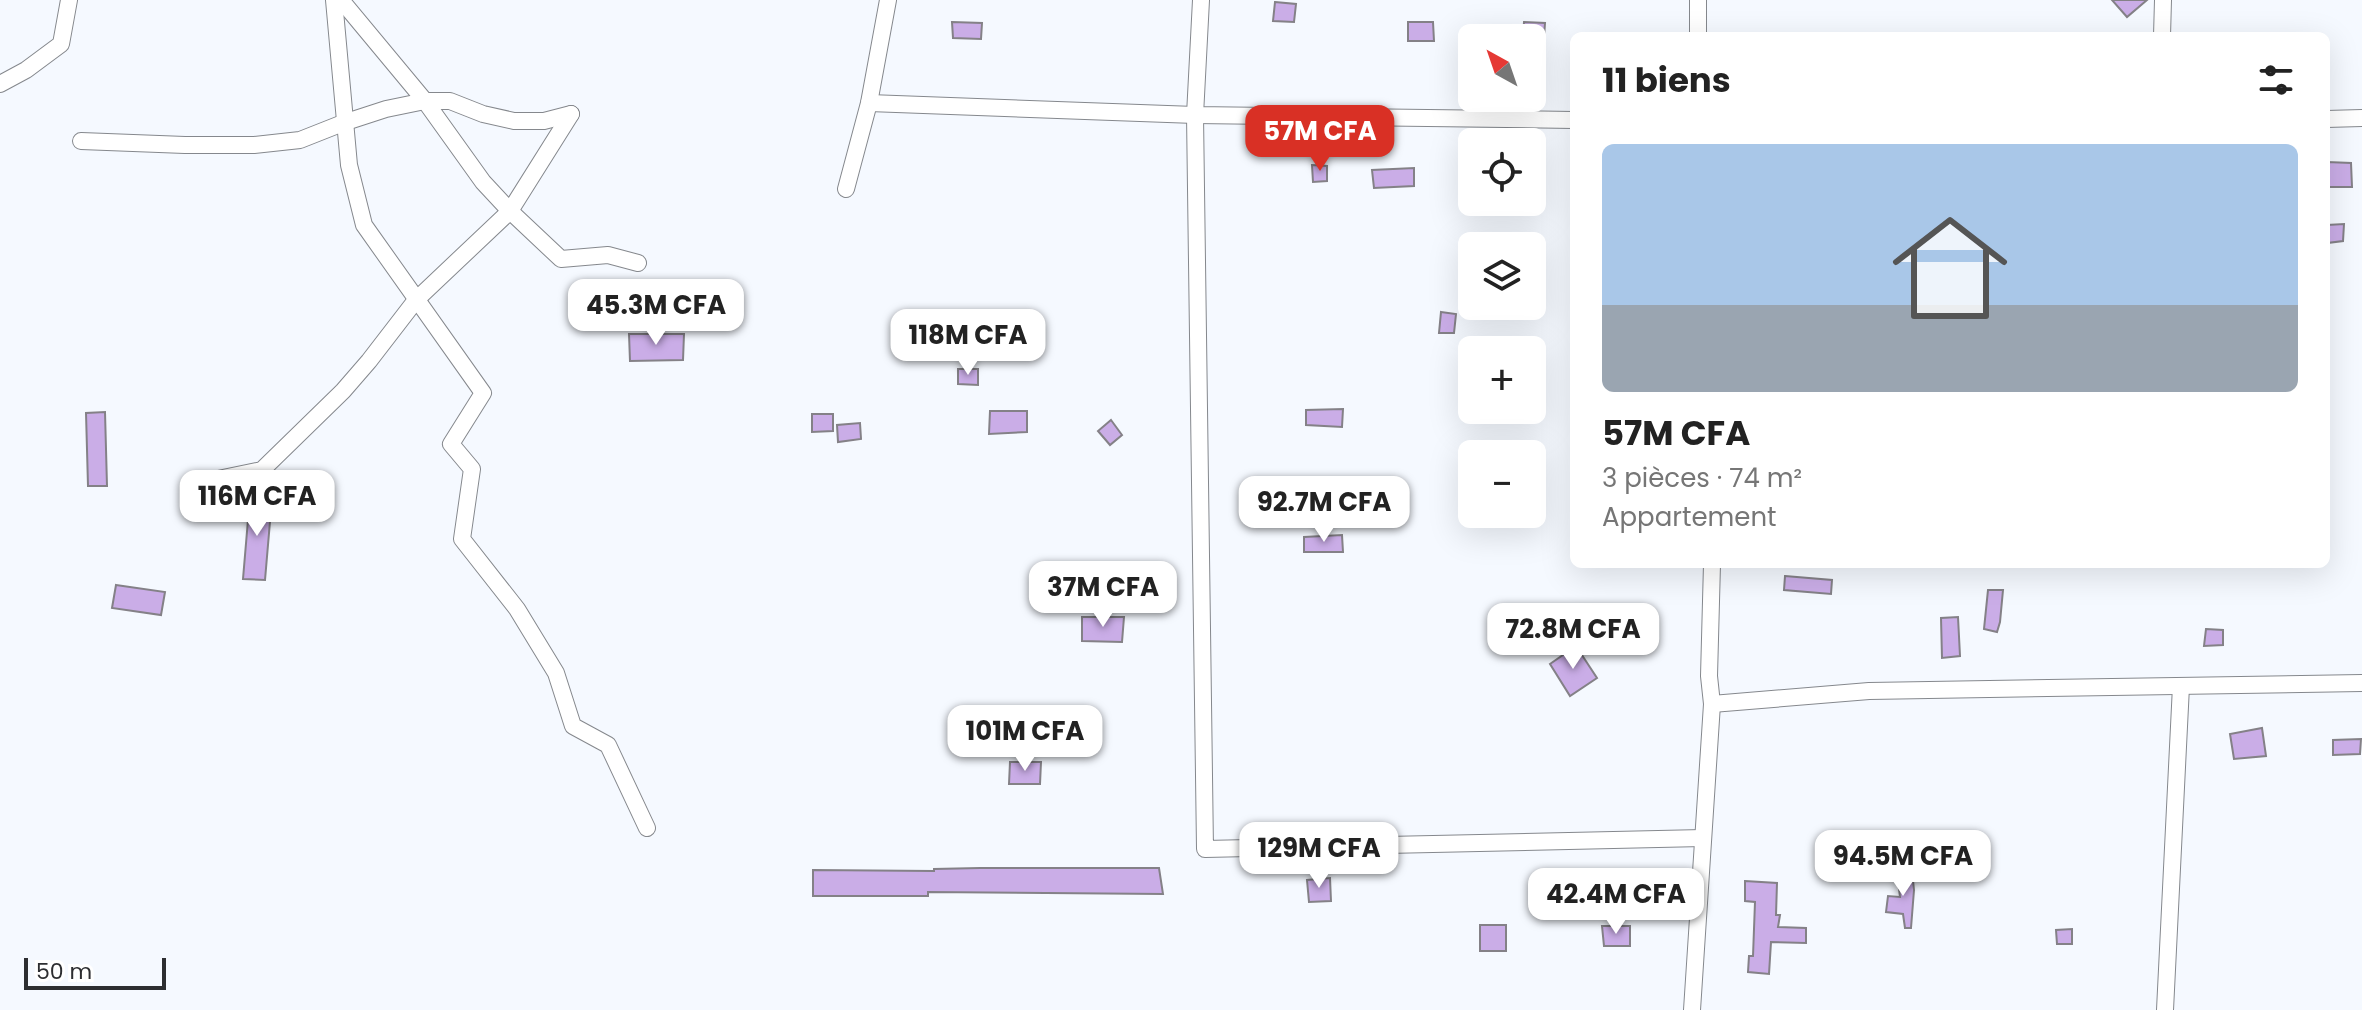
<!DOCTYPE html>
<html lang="fr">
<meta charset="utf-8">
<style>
:root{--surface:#fff;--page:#f2f2f2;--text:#222;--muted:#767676;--accent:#d93025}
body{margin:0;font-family:Poppins,sans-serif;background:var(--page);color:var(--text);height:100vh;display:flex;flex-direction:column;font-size:30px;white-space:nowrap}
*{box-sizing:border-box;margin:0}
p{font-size:26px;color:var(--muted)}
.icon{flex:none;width:44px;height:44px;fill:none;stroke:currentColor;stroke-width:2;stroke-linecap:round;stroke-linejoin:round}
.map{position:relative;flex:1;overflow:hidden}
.details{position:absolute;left:1570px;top:32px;width:760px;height:536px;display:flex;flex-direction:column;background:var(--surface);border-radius:12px;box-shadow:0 8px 32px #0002}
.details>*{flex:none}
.needle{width:52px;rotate:320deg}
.controls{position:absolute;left:1458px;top:24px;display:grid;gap:16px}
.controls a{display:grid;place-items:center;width:88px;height:88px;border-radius:12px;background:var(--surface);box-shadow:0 8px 32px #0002;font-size:40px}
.scale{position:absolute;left:24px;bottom:20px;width:142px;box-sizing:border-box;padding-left:8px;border:4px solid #2d2e31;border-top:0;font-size:22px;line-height:28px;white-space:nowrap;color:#2d2e31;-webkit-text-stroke:6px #fff;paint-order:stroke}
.price{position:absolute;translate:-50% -68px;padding:0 18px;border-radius:16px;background:#fff;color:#222;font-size:26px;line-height:52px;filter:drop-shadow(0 2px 4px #0008)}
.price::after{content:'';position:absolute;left:50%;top:48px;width:24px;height:18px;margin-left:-12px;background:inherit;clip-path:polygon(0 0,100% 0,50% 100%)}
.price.selected{background:var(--accent);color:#fff}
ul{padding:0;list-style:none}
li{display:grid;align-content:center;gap:16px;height:424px;padding:0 32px}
li span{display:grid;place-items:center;height:248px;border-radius:12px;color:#555}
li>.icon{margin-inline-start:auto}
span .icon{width:144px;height:144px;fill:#fffc;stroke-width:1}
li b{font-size:34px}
h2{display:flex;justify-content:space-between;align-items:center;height:96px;padding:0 32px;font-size:34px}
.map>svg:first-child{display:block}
.building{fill:#caade7;stroke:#848187;stroke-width:2}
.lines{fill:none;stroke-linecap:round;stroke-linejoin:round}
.street-casing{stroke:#85888d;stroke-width:18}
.street{stroke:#fff;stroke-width:16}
</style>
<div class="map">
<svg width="2362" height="1010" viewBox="0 0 2362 1010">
<rect width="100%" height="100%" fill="#f5f9ff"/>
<!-- building -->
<g class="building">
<path d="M 2112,0 L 2147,0 L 2127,17 Z"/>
<path d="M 1275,2 L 1296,4 L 1294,22 L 1273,21 Z"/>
<path d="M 952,22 L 982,23 L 981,39 L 953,38 Z"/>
<path d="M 1408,22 L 1433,22 L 1434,41 L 1408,41 Z"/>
<path d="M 1524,22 L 1545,23 L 1544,38 L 1523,38 Z"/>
<path d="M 2327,162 L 2351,163 L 2352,187 L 2326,187 Z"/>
<path d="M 1312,165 L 1327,166 L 1327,181 L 1313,182 Z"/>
<path d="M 1414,168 L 1414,186 L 1374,188 L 1372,170 Z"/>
<path d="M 2344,224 L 2343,241 L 2327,243 L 2327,225 Z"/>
<path d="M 1441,312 L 1456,314 L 1454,333 L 1439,333 Z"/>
<path d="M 629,334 L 684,334 L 683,360 L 630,361 Z"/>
<path d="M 958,369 L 978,369 L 978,385 L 958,384 Z"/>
<path d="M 1343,409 L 1342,427 L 1306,425 L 1306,410 Z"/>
<path d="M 990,411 L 1027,411 L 1027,432 L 989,434 Z"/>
<path d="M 105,412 L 107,486 L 88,486 L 86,413 Z"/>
<path d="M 812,414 L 833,414 L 833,431 L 812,432 Z"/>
<path d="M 1111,420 L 1122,435 L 1110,445 L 1098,431 Z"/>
<path d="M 860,423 L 861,439 L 838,442 L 837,425 Z"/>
<path d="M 250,496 L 272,498 L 265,580 L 243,579 Z"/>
<path d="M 1342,535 L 1343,552 L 1304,552 L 1304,537 Z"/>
<path d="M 1785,576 L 1832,580 L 1831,594 L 1784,590 Z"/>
<path d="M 116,585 L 165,592 L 161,615 L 112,608 Z"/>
<path d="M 1988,590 L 2003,590 L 2000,622 L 1997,632 L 1984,629 Z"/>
<path d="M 1082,617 L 1124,617 L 1122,642 L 1082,641 Z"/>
<path d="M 1958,617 L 1960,656 L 1942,658 L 1941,618 Z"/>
<path d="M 2206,629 L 2223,630 L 2223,645 L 2204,646 Z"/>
<path d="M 1576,646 L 1597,678 L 1570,696 L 1550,664 Z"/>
<path d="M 2262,728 L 2266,756 L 2234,759 L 2230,734 Z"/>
<path d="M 2361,739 L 2360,754 L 2333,755 L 2333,740 Z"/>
<path d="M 1010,762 L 1041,762 L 1040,784 L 1009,784 Z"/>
<path d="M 980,868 L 1159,868 L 1163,894 L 928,892 L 928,896 L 813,896 L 813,870 L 934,871 L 934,869 Z"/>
<path d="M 1912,871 L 1914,890 L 1911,928 L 1905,928 L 1903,914 L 1886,912 L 1888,896 L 1900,897 L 1897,873 Z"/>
<path d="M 1330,878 L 1331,901 L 1309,902 L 1307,880 Z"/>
<path d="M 1745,881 L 1777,883 L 1776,915 L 1780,915 L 1778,927 L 1806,928 L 1806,943 L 1771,942 L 1769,974 L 1748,972 L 1749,956 L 1753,956 L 1755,902 L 1745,901 Z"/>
<rect x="1480" y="925" width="26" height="26"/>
<path d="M 1602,926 L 1630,926 L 1630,946 L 1604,946 Z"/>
<path d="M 2072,929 L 2072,944 L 2057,944 L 2056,930 Z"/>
</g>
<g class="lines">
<!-- street casing -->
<g class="street-casing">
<g id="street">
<path d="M 334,0 L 349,165 L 364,225 L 483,393 L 451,444 L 472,469 L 462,539 L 517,609 L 556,673 L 573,726 L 608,745 L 647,828"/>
<path d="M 341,0 L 425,101 L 483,182 L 510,211 L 561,259 L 608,255 L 638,263"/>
<path d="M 1201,0 L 1195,115 L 1205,849 L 1703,838"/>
<path d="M 1698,0 L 1698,36"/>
<path d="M 2162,36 L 2163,0"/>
<path d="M 0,84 L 26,70 L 61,44 L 69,0"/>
<path d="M 869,103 L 1195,115 L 1574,120"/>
<path d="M 2326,119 L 2362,118"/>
<path d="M 81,141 L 185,145 L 254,145 L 300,140 L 343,123 L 386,109 L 425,101 L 450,101 L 483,114 L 514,121 L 544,121 L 571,114"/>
<path d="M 846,189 L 869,103 L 888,0"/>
<path d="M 194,484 L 262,470 L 343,391 L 369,361 L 416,300 L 510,211 L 571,114"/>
<path d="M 1712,704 L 1869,691 L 2362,683"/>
<path d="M 1692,1010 L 1712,704 L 1709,676 L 1712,564"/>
<path d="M 2165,1010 L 2181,686"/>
</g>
</g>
<!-- street -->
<use href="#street" class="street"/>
</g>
</svg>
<div class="controls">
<a><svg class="needle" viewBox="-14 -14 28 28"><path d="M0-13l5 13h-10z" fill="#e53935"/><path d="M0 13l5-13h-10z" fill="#767676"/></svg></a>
<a><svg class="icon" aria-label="locate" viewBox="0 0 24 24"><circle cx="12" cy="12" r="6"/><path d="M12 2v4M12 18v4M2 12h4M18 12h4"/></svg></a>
<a><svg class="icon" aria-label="layers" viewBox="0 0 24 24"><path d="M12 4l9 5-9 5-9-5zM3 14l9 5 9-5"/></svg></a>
<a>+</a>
<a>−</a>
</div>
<div class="scale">50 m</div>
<b class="price selected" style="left:1320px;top:173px">57M CFA</b>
<b class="price" style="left:656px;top:347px">45.3M CFA</b>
<b class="price" style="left:968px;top:377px">118M CFA</b>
<b class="price" style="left:257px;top:538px">116M CFA</b>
<b class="price" style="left:1324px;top:544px">92.7M CFA</b>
<b class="price" style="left:1103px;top:629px">37M CFA</b>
<b class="price" style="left:1573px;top:671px">72.8M CFA</b>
<b class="price" style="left:1025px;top:773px">101M CFA</b>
<b class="price" style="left:1319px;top:890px">129M CFA</b>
<b class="price" style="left:1903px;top:898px">94.5M CFA</b>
<b class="price" style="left:1616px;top:936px">42.4M CFA</b>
<section class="details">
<h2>11 biens<svg class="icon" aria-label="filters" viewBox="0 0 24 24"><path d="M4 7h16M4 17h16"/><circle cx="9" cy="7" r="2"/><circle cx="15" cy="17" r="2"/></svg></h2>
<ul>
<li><span style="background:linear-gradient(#a9c7e8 65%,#9aa5b1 0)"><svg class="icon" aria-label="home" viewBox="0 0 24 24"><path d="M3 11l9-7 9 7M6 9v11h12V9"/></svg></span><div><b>57M CFA</b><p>3 pièces · 74 m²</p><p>Appartement</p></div></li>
</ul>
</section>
</div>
